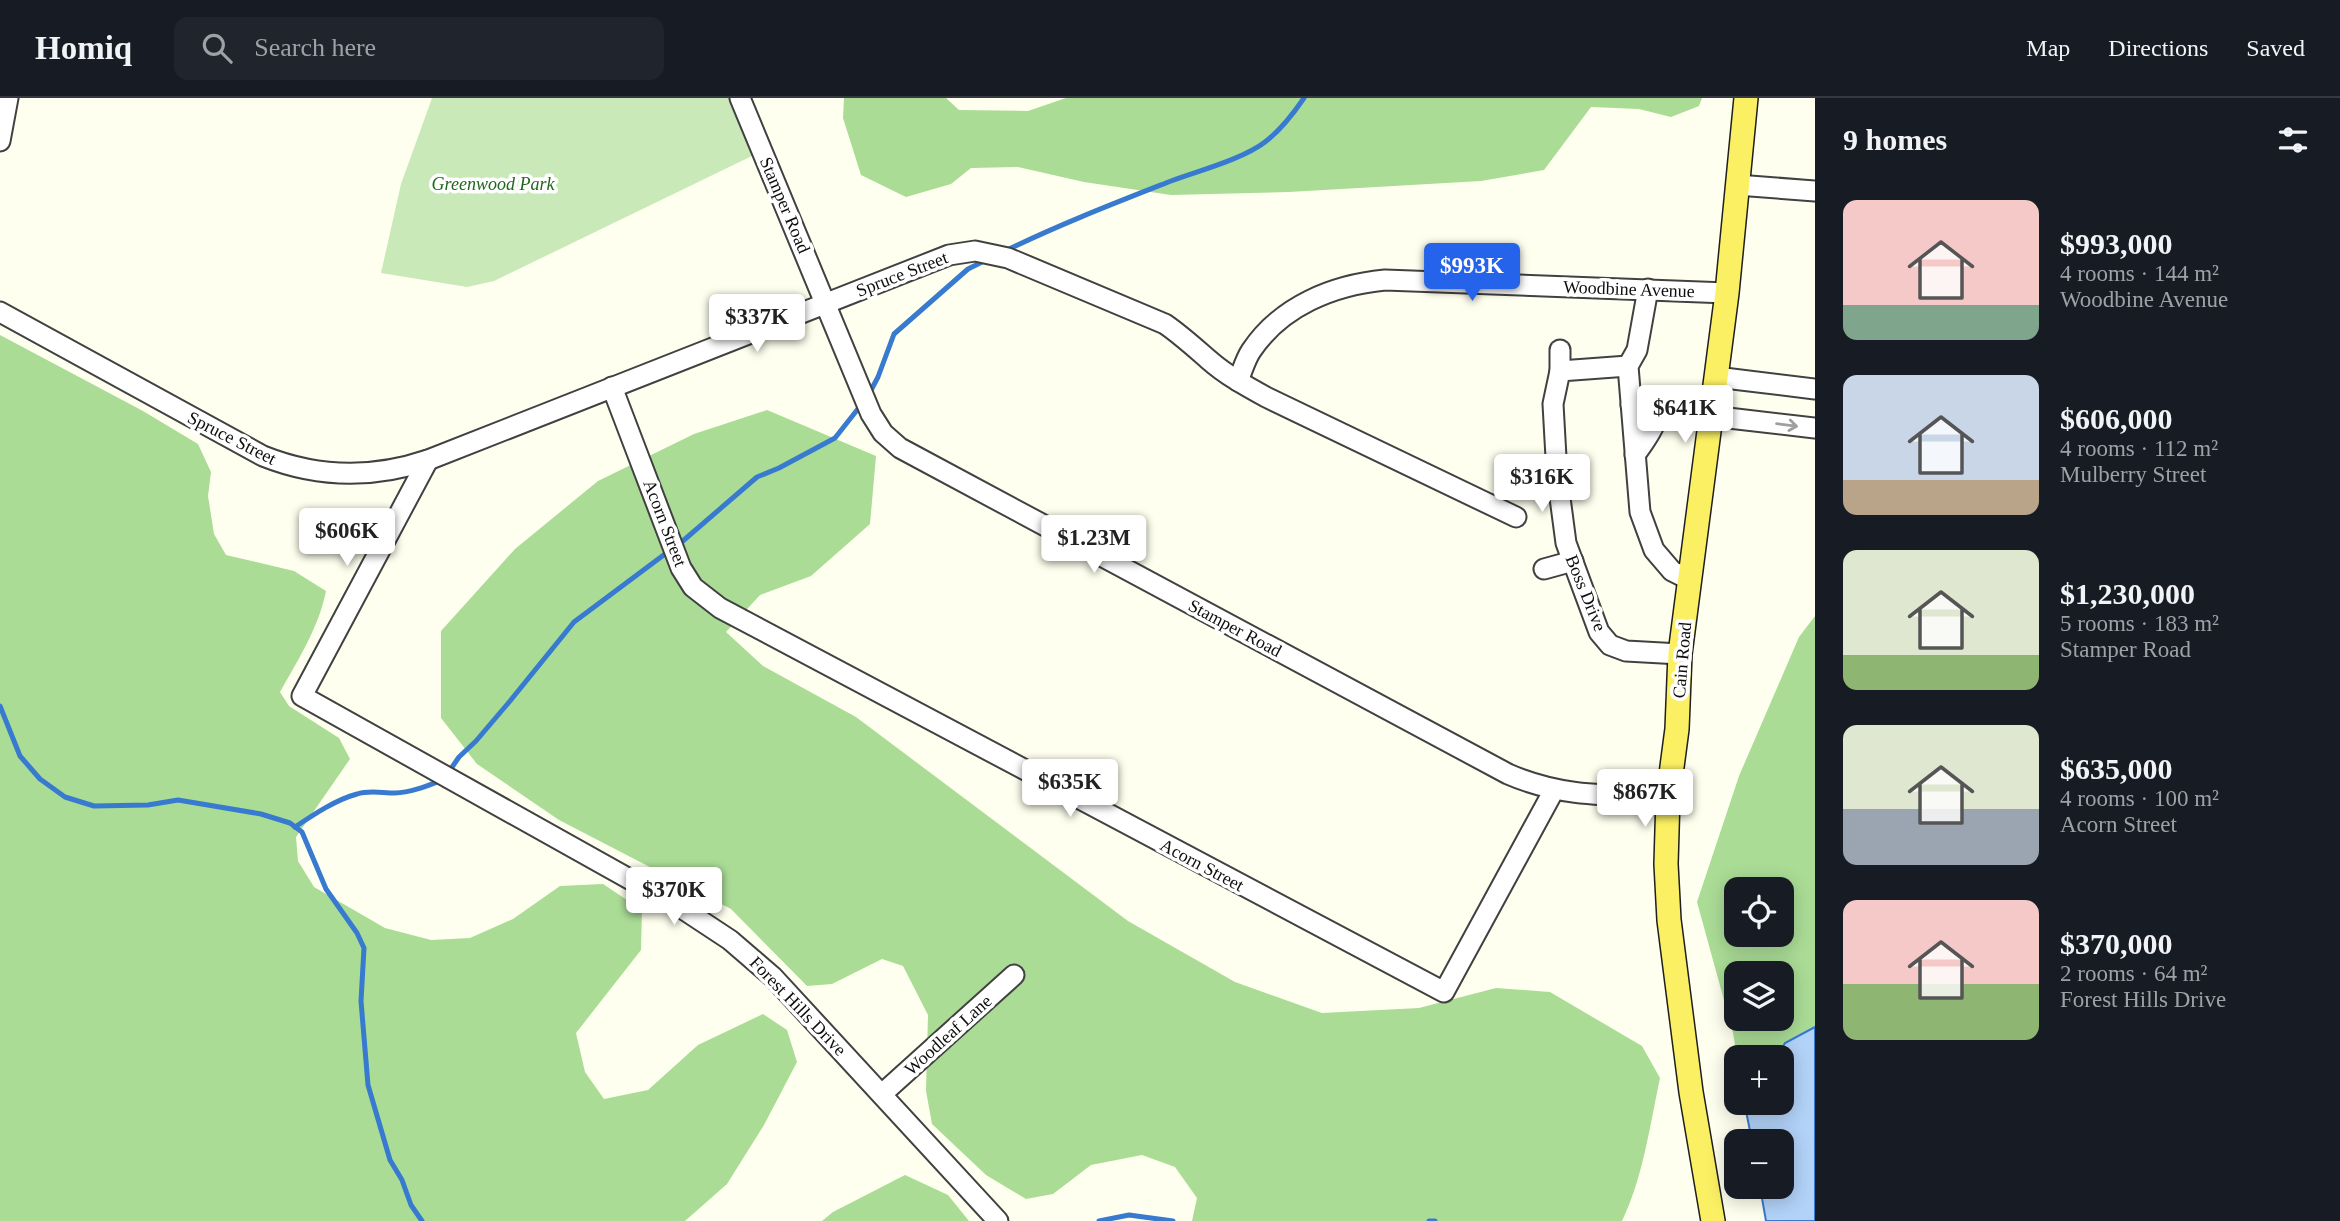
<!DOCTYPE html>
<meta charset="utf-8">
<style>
:root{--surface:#171b24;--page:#20242c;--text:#f1f3f6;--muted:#9ea1a6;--line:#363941;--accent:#2563eb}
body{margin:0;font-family:"Times New Roman",serif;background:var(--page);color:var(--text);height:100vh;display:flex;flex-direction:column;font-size:26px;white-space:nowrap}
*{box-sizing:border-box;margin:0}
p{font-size:23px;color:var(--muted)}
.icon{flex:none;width:38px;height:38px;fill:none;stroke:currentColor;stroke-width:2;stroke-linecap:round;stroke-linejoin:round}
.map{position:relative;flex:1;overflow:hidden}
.sheet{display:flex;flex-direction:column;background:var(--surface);width:525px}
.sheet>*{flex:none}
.fabs{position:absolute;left:1724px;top:779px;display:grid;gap:14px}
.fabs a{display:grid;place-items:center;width:70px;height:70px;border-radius:14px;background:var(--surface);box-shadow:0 4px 18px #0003;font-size:35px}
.price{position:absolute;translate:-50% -60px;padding:0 16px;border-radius:7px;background:#fff;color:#222;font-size:23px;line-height:46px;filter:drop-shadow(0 2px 4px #0008)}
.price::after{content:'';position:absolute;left:50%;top:42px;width:21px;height:16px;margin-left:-10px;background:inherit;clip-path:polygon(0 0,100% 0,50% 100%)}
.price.selected{background:var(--accent);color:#fff}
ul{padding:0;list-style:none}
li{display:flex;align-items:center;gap:21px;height:175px;padding:0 28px}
li span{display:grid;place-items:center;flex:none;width:196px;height:140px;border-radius:14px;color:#555}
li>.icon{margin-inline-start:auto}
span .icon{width:84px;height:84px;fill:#fffc;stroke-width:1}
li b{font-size:30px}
h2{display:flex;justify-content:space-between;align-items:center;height:84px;padding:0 28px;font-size:30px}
header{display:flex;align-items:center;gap:42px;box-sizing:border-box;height:98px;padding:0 35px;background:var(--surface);border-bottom:2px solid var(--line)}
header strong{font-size:33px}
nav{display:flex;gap:38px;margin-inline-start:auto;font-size:24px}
.search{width:490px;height:63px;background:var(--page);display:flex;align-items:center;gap:18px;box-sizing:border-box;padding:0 24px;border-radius:14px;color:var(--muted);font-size:26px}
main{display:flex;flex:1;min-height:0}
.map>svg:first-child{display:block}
.green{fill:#c9eab8}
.forest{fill:#aadc96;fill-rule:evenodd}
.water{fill:#b2d2f8;stroke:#387ad0;stroke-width:2}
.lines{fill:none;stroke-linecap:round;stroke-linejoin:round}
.stream{stroke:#387ad0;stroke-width:5}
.minor-casing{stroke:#414141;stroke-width:23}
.major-casing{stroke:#1f1f1f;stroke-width:26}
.minor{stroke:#fff;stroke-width:19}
.major{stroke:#fbf063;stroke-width:23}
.oneway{stroke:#9f9f9f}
.labels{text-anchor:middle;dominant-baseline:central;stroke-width:7;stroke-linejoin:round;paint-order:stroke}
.park-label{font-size:18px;font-style:italic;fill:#1f681c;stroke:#fff}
.street-label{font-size:18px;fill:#0e0e0e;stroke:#fff}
</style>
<header>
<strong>Homiq</strong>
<div class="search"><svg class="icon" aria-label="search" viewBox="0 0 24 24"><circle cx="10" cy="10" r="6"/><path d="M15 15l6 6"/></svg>Search here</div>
<nav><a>Map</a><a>Directions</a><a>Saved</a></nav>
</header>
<main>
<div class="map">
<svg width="1815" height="1123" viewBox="0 0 1815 1123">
<rect width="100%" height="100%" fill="#ffffef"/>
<!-- green -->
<path class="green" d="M 432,0 L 731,0 L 756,56 L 494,183 L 467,189 L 381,175 L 401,86 Z"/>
<!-- forest -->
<g class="forest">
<path d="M 844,0 L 946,0 L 959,12 L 1028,13 L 1066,0 L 1702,0 L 1699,8 L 1671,19 L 1639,11 L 1591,9 L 1544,72 L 1481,83 L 1289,94 L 1171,97 L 1084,84 L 1018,69 L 971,70 L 951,86 L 906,99 L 861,77 L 843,20 Z"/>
<path d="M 0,237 L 143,313 L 198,346 L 211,374 L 208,398 L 214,436 L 226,457 L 294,473 L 326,493 C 319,529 298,562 280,594 L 289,608 L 339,640 L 350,661 L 296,739 L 298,763 L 314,789 L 385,830 L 431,842 L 470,840 L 513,821 L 560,788 L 603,786 L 642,812 L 641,852 L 576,935 L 585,974 L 604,1001 L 648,992 L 698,947 L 763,916 L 787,932 L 797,964 L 764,1027 L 727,1086 L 685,1123 L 0,1123 Z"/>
<path d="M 767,312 L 876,358 L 870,426 L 811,478 L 760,497 L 726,534 L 763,568 L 856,619 L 1128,823 L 1235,884 L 1322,915 L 1419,910 L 1496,890 L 1550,894 L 1642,948 L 1660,980 C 1650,1027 1643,1080 1622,1123 L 1192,1123 L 1197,1100 L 1175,1069 L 1142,1057 L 1091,1067 L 1053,1096 L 1026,1101 L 986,1077 L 932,1026 L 926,993 L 928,917 L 903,868 L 882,861 L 832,886 L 807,888 L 731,811 L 559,722 L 477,666 L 441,620 L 441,533 L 515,451 L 598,383 L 694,336 Z"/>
<path d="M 1815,518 L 1815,929 L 1785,945 L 1777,959 L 1737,959 L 1733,935 L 1697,804 L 1739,678 L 1799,539 ZM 1736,791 L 1782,791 L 1782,836 L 1736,836 ZM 1736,875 L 1782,875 L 1782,920 L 1736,920 Z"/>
<path d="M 905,1077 L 948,1097 L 969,1123 L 822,1123 L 833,1114 Z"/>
</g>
<!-- water -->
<path class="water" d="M 1815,929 L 1815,1123 L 1766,1123 L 1760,1089 L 1782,1088 L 1782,1043 L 1752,1043 L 1746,1013 L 1751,1005 L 1782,1004 L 1782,959 L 1777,959 L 1785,945 Z"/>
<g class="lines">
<!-- stream -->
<g class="stream">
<path d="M 1003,154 C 1058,127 1115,105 1171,83 C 1198,73 1243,61 1265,44 C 1281,32 1293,16 1304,0"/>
<path d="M 869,296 L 878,279 L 894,236 L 968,171 L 988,161"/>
<path d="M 677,448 L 757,379 L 779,370 L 835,340 L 861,307"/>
<path d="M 0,608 L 20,658 L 40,681 L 65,699 L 94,708 L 148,707 L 178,702 L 261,716 L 290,725 L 302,734 L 326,791 L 357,835 L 364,850 L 361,903 L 368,987 L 390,1062 L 402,1082 L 411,1107 L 422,1123"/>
<path d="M 448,675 L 459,659 L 476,643 L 510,603 L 574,524 L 669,453"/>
<path d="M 295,729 C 313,717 335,702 357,696 C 369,692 382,695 395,695 C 410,695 427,688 442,682"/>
<path d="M 1099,1123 L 1129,1117 L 1173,1123"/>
<path d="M 1429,1123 L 1435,1123"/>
</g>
<!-- minor casing -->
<g class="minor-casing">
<g id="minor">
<path d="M 740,0 L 871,316 L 883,335 L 900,350 L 1508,676 C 1563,700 1610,697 1668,699"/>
<path d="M 0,43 L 8,0"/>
<path d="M 1737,87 L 1815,93"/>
<path d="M 1648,191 L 1637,252 L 1628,268 L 1640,414 L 1654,452 L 1672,473 L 1690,482"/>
<path d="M 0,214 L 263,358 C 318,380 372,381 428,362 L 949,157 L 975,153 L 1008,160 L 1165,226 C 1181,237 1194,249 1209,262 C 1226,277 1246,288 1266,299 L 1516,419"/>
<path d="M 1560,252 L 1560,273"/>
<path d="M 1628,268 L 1560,273 L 1553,306 L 1557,377 L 1566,445 L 1599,534 L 1610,547 L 1626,553 L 1680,556"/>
<path d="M 1716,279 L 1815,291"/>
<path d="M 1238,283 C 1242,274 1245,262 1251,253 C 1281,208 1333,187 1385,182 L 1727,195"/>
<path d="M 612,289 L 681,470 L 693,489 L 720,510 L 1444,894 L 1554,692"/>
<path d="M 1631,307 L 1638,301 C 1677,304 1646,341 1635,357"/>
<path d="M 1711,318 L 1815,330"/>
<path d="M 428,362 L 302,598 L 683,811 L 730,842 L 773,879 L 998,1123"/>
<path d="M 1544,471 L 1573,463"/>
<path d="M 882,996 L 1014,877"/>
</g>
</g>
<!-- major casing -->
<g class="major-casing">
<path id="major" d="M 1713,1123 L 1691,994 L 1669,822 L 1666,766 L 1668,699 L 1677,631 L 1680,556 L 1727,195 L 1746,0"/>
</g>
<!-- minor -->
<use href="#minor" class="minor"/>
<!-- major -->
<use href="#major" class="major"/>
</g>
<!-- one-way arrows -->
<defs><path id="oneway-shaft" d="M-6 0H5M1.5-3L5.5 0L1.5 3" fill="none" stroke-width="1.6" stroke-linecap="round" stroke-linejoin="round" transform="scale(1.75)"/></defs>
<use class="oneway" href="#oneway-shaft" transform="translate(1787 327) rotate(7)"/>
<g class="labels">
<!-- park labels -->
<g class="park-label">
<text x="493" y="86">Greenwood Park</text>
</g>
<!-- street labels -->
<g class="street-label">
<text transform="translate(785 107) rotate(67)">Stamper Road</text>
<text transform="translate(902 176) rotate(-21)">Spruce Street</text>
<text transform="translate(1629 191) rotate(2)">Woodbine Avenue</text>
<text transform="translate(232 340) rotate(27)">Spruce Street</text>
<text transform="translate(665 425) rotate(69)">Acorn Street</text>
<text transform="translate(1586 495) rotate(68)">Boss Drive</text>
<text transform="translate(1235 530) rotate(28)">Stamper Road</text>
<text transform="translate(1682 562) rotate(-85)">Cain Road</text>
<text transform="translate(1202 767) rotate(28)">Acorn Street</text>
<text transform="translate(798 908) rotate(46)">Forest Hills Drive</text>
<text transform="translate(948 937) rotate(-42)">Woodleaf Lane</text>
</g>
</g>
</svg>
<div class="fabs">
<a><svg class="icon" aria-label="locate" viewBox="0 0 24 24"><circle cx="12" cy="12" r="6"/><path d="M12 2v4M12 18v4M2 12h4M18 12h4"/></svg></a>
<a><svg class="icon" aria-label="layers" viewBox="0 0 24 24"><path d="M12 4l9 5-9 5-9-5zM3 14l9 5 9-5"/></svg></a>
<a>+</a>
<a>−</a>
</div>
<b class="price selected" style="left:1472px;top:205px">$993K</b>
<b class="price" style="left:757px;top:256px">$337K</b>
<b class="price" style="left:1685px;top:347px">$641K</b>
<b class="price" style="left:1542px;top:416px">$316K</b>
<b class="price" style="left:347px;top:470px">$606K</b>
<b class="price" style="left:1094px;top:477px">$1.23M</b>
<b class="price" style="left:1070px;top:721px">$635K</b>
<b class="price" style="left:1645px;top:731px">$867K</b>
<b class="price" style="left:674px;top:829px">$370K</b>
</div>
<section class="sheet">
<h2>9 homes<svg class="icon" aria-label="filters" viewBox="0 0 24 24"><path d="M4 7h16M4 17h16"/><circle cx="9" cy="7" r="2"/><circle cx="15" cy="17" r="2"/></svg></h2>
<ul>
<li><span style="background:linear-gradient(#f6c9c9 75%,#7fa58c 0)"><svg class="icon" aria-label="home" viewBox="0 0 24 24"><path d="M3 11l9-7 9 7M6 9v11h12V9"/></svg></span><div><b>$993,000</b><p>4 rooms · 144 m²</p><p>Woodbine Avenue</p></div></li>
<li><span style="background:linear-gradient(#c9d6e8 75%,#b9a48a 0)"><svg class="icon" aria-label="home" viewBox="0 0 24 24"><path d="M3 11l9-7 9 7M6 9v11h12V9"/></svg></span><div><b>$606,000</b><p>4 rooms · 112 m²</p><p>Mulberry Street</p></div></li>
<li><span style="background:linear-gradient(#dfe7d0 75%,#8fb573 0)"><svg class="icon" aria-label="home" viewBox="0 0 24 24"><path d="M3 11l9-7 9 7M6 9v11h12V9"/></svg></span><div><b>$1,230,000</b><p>5 rooms · 183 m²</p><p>Stamper Road</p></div></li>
<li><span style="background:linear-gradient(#dfe7d0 60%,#9aa5b1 0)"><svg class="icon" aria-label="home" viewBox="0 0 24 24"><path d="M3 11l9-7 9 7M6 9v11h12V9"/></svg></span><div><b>$635,000</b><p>4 rooms · 100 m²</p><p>Acorn Street</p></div></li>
<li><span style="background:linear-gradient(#f6c9c9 60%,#8fb573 0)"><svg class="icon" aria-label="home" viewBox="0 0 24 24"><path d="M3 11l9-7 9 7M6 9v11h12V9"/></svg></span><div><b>$370,000</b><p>2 rooms · 64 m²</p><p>Forest Hills Drive</p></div></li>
</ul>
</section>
</main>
